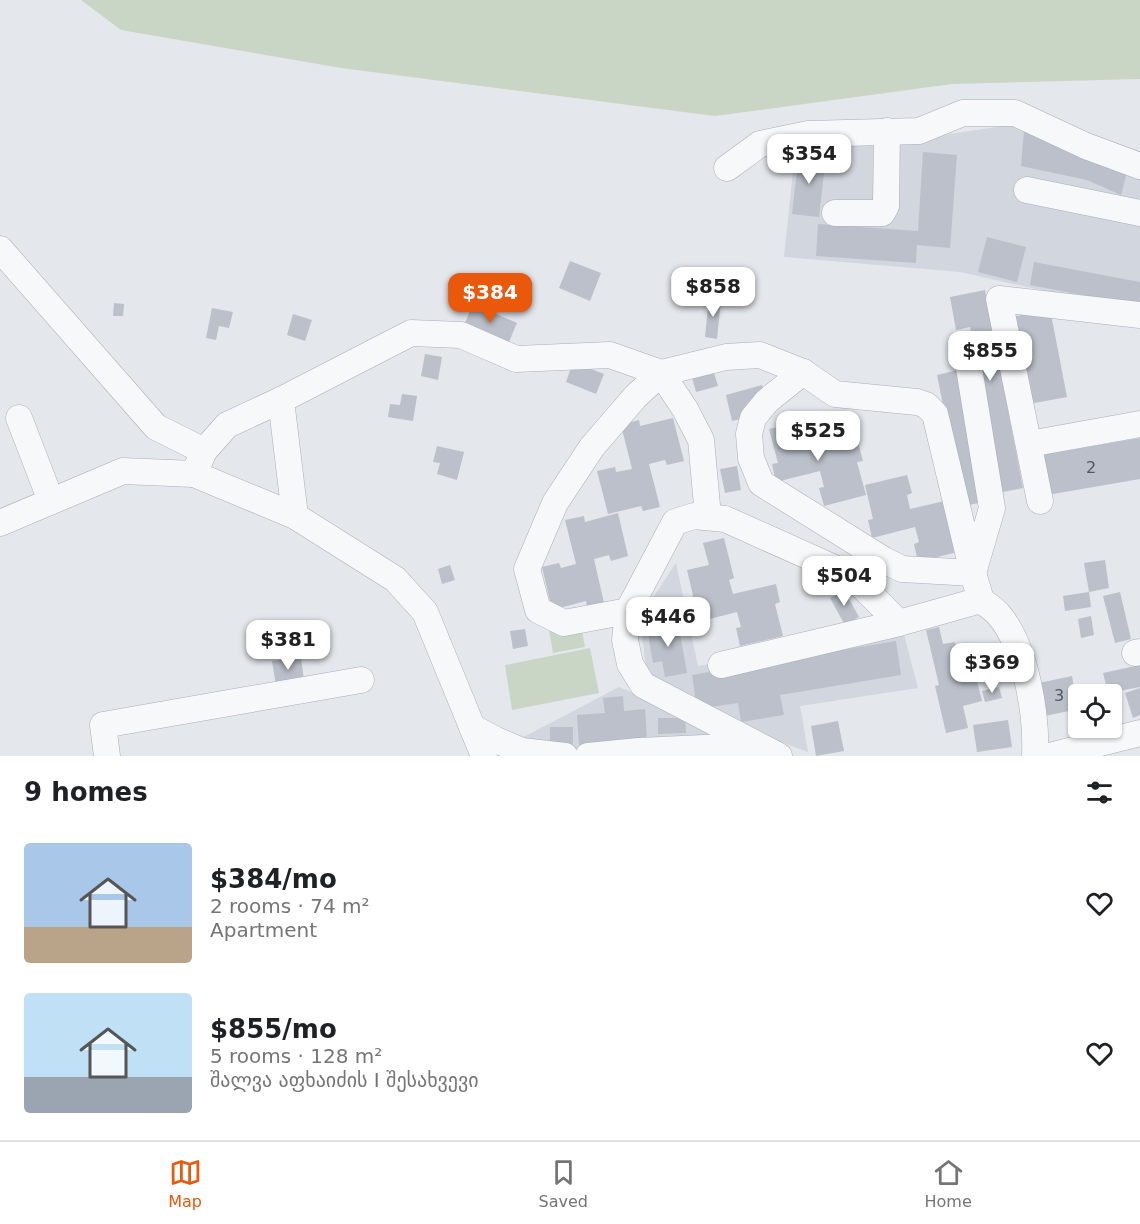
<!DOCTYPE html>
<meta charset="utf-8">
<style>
:root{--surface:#fff;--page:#f2f2f2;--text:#202124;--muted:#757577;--line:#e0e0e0;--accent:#ea580c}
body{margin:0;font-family:"DejaVu Sans","Noto Sans Georgian",sans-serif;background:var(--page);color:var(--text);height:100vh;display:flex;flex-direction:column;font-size:22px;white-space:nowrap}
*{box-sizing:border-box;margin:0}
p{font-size:20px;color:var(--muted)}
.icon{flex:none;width:33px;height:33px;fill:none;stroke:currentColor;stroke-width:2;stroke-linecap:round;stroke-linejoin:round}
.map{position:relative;height:756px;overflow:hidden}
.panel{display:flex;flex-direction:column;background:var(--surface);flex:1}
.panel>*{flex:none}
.tools{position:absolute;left:1068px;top:684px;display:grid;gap:12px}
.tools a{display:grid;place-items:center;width:54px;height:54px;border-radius:6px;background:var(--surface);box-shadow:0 2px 4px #0004;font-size:30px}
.price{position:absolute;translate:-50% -51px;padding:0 14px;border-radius:12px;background:#fff;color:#222;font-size:20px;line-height:39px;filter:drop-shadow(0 2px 3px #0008)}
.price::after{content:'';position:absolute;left:50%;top:36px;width:18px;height:14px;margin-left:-9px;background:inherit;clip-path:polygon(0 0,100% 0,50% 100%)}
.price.selected{background:var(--accent);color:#fff}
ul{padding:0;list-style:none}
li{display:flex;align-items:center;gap:18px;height:150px;padding:0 24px}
li span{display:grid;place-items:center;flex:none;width:168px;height:120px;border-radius:6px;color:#555}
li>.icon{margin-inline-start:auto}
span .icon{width:72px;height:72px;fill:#fffc;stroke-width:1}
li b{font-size:26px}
h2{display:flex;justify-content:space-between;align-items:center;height:72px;padding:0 24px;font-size:26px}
.tabs{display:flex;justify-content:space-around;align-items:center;height:84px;border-top:2px solid var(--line);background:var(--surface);font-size:16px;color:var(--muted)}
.tabs a{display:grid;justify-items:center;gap:3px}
.tabs .selected{color:var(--accent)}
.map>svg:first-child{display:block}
.built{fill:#d2d6de}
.green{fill:#c9d6c5}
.building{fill:#bbc0ca}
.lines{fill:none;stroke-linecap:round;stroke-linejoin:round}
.minor-casing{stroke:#a9aeb7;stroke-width:27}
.minor{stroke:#f7f8fa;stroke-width:26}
.labels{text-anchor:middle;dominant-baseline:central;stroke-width:4.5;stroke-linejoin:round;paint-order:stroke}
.number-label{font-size:16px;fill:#4f5766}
</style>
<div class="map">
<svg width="1140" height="756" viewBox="0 0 1140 756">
<rect width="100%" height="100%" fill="#e4e7ec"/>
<!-- built -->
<g class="built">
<path d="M 1010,125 L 1058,135 L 1140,170 L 1140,312 L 960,272 L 784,257 L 796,142 L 910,140 Z"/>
<path d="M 676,563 L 698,666 L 903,631 L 918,688 L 800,706 L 808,752 L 694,710 L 647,678 L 640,617 Z"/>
<path d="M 619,687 L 703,723 L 719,743 L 566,755 L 501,749 Z"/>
</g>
<!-- green -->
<g class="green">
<path d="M 81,0 L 1140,0 L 1140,79 L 952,84 L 715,116 L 341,68 L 121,30 Z"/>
<path d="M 581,625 L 585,647 L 553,653 L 549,630 Z"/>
<path d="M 590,648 L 599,693 L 512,710 L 505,665 Z"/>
</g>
<!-- building -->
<g class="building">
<path d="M 1024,131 L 1060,137 L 1128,168 L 1121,195 L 1087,180 L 1021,166 Z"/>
<path d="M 923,152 L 957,155 L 950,248 L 917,245 L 916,263 L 816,256 L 818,224 L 918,231 Z"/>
<path d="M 799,153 L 826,156 L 819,217 L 792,214 Z"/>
<path d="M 987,237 L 1026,247 L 1017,282 L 978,272 Z"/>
<path d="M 570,261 L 601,273 L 590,301 L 559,288 Z"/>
<path d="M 1034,262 L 1140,282 L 1140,306 L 1030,285 Z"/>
<path d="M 985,290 L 1023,488 L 1003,492 L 970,327 L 956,330 L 950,297 Z"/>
<path d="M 709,298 L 721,300 L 717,339 L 705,337 Z"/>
<path d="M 114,303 L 124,304 L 123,316 L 113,316 Z"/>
<path d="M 473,304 L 517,323 L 508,344 L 464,325 Z"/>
<path d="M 212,308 L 233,312 L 229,328 L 219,326 L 216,340 L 206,338 Z"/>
<path d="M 1050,309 L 1067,397 L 1029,404 L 1012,317 Z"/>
<path d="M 293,314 L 312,320 L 305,341 L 287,335 Z"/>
<path d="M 425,354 L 442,357 L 438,380 L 421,376 Z"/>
<path d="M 573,362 L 604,374 L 596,394 L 566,382 Z"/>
<path d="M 711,363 L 718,386 L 696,392 L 690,370 Z"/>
<path d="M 958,370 L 984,502 L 963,506 L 937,375 Z"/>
<path d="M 762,385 L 766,398 L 754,416 L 732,421 L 726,395 Z"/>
<path d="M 402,394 L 417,396 L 413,421 L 388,417 L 390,404 L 400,405 Z"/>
<path d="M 673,418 L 684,461 L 667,465 L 665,460 L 649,464 L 660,507 L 643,511 L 641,506 L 608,514 L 597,471 L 615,467 L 616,472 L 632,469 L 621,425 L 639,420 L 640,426 Z"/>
<path d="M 812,419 L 816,437 L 811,438 L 815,453 L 858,442 L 863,461 L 857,462 L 866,495 L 824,506 L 819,488 L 824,487 L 820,471 L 776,482 L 772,464 L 778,463 L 769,429 Z"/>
<path d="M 1140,438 L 1140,479 L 1047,495 L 1040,455 Z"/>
<path d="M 437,446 L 464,452 L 457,480 L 437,474 L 440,463 L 433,462 Z"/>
<path d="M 737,466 L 741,490 L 725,493 L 720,469 Z"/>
<path d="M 907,475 L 912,493 L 907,495 L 910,509 L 953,499 L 961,551 L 918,562 L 914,544 L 919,542 L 915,527 L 872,538 L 868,520 L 873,519 L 865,485 Z"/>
<path d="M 618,513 L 628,556 L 611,561 L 609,555 L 594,559 L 604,603 L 587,607 L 586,601 L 552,610 L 542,567 L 559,563 L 561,568 L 576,564 L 565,520 L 584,516 L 585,522 Z"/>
<path d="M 724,538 L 734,578 L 729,580 L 733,594 L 776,584 L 780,602 L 775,604 L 783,636 L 740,646 L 736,628 L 741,627 L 737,612 L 694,623 L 690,605 L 695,604 L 687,570 L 709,565 L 703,543 Z"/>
<path d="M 1105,560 L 1109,588 L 1089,592 L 1091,607 L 1065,611 L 1063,596 L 1089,592 L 1084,563 Z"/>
<path d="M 450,565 L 455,580 L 442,584 L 438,569 Z"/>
<path d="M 844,590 L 859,617 L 845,625 L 830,598 Z"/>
<path d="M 1120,592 L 1131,639 L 1115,643 L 1103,596 Z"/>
<path d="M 1091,616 L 1094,635 L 1081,638 L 1078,619 Z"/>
<path d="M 678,622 L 687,673 L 665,677 L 662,661 L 653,663 L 647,628 Z"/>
<path d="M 939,627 L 943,644 L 955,642 L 958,657 L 965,656 L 970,678 L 976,677 L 982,701 L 963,706 L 968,728 L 946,733 L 935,686 L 939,685 L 926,630 Z"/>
<path d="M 525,629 L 528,646 L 513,649 L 510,631 Z"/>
<path d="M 896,641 L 901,675 L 780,695 L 784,715 L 741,722 L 738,703 L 697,709 L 692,675 Z"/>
<path d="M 301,657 L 304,681 L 276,685 L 272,661 Z"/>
<path d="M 1140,665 L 1140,687 L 1108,693 L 1103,673 Z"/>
<path d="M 1072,676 L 1078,709 L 1045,716 L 1039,683 Z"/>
<path d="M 999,687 L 1002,698 L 985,702 L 982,691 Z"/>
<path d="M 1140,688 L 1140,715 L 1133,718 L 1125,693 Z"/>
<path d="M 623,696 L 624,711 L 645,709 L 647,739 L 579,745 L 577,715 L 605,713 L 603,698 Z"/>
<path d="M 658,718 L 685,718 L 686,733 L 658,734 Z"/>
<path d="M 1008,720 L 1012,747 L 977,752 L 973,725 Z"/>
<path d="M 838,721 L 844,751 L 816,756 L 811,726 Z"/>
<path d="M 550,727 L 573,727 L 573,747 L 550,746 Z"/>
</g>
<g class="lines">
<!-- minor casing -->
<g class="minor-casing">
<g id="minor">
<path d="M 727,168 L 760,144 L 808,134 L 919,131 L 963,113 L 1015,113 L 1086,146 L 1140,166"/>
<path d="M 1027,190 L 1140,213"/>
<path d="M 835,213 L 882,213 L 886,206 L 887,131"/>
<path d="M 0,249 L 156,427 L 204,451"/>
<path d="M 803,372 L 767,401 L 753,418 L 749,434 L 751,458 L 761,483 L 884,560 L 902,569 L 973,573 L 981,600"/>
<path d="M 281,400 L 295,516"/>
<path d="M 19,418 L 51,501"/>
<path d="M 1029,444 L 1140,424"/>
<path d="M 194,474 L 295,516 L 395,579 L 425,612 L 484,756"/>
<path d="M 1040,501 L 999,299 L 1140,315"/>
<path d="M 0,523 L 123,471 L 194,474 L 204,451 L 227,425 L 281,400 L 411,333 L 461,335 L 516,359 L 610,355 L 661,373 L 685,409 L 701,440 L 708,516"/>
<path d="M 981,600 C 987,605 994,609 999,615 C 1026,647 1037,715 1035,756"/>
<path d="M 628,611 L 564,623 L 538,610 L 527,569 L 555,503 L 592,447 L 636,396 L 661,373 L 726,357 L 760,355 L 803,372 L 835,394 L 917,402 L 926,405 L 935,414 L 973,573 L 992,508 L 967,356"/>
<path d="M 1135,653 L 1140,652"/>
<path d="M 721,665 L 899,623 L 981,600"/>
<path d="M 472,727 L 496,740 L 522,751 L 565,756"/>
<path d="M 107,756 L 103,725 L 361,680"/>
<path d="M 588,756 L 639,751 L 748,746 L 759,749"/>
<path d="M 779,756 L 643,685 L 630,664 L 625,640 L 628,611 L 675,522 L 694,516 L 725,519 L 852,576 L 899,623"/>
<path d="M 1049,756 L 1140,733"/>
</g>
</g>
<!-- minor -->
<use href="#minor" class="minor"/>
</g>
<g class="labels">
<!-- number labels -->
<g class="number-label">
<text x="1091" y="467">2</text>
<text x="1059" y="695">3</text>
</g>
</g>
</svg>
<div class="tools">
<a><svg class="icon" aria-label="locate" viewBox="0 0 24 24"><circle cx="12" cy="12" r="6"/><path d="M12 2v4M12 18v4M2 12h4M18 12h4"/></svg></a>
</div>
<b class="price" style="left:809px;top:185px">$354</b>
<b class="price" style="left:713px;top:318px">$858</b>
<b class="price selected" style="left:490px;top:324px">$384</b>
<b class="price" style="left:990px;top:382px">$855</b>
<b class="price" style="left:818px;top:462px">$525</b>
<b class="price" style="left:844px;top:607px">$504</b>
<b class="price" style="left:668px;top:648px">$446</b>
<b class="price" style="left:288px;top:671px">$381</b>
<b class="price" style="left:992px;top:694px">$369</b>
</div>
<section class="panel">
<h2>9 homes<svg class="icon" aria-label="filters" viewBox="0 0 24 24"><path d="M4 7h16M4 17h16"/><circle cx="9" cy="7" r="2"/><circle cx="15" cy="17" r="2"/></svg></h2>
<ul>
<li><span style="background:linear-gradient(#a9c7e8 70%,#b9a48a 0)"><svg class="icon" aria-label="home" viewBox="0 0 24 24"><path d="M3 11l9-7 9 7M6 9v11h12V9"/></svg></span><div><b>$384/mo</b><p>2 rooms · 74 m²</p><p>Apartment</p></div><svg class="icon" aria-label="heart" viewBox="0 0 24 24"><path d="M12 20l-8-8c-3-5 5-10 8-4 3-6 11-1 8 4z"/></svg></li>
<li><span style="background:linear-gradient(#bfe0f5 70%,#9aa5b1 0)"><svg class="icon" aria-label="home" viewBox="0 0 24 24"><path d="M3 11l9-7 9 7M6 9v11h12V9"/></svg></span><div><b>$855/mo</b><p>5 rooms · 128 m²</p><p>შალვა აფხაიძის I შესახვევი</p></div><svg class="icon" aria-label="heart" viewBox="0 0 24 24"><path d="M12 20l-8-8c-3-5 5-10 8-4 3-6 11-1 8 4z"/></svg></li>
</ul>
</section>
<nav class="tabs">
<a class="selected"><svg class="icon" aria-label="map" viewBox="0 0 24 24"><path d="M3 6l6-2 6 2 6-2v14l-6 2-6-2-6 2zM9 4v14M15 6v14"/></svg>Map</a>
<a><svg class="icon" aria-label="saved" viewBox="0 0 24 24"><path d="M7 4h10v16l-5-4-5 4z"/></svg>Saved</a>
<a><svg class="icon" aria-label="home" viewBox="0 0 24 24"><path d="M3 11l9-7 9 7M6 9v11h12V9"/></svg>Home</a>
</nav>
